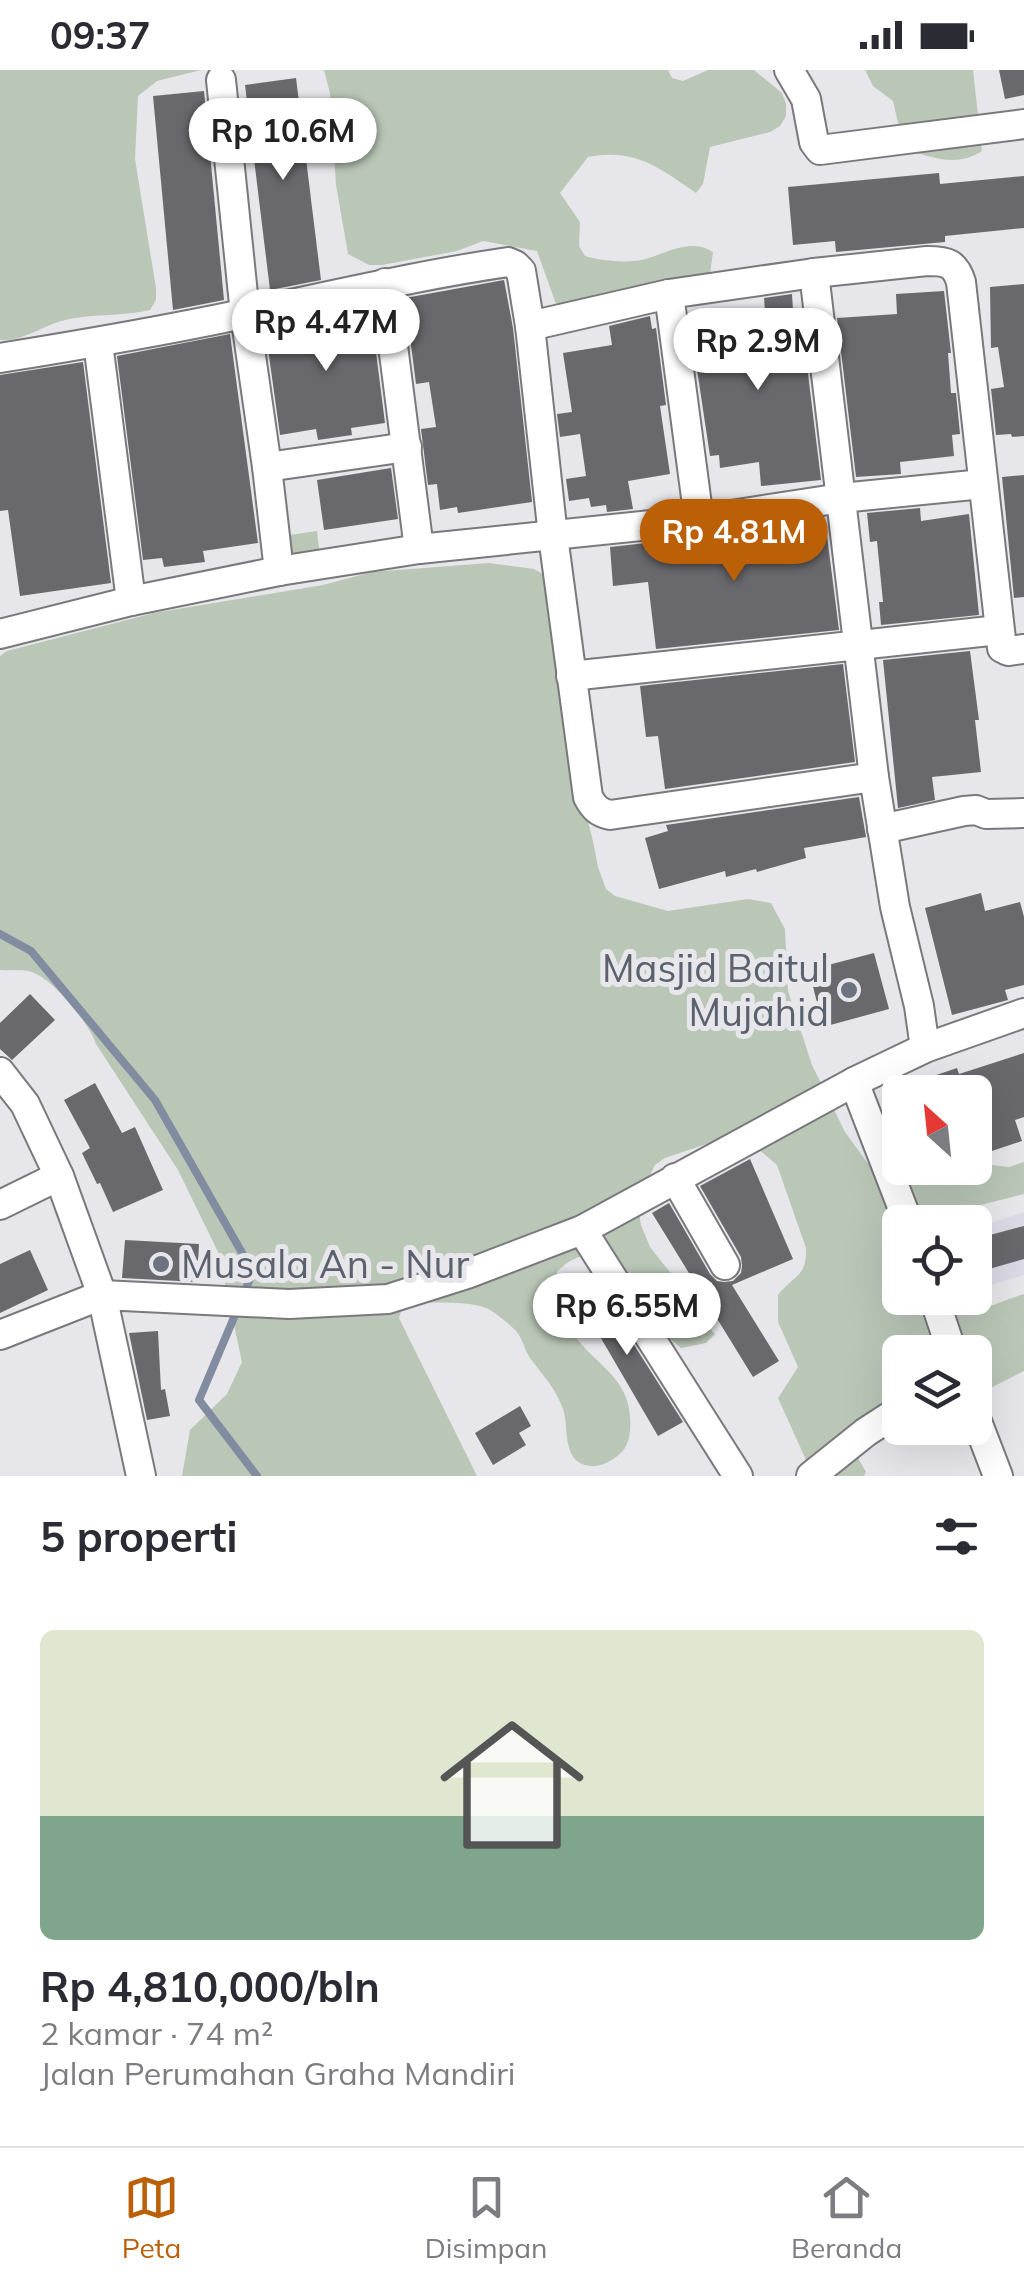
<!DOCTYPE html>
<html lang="id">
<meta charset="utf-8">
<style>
:root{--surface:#fff;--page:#f7f7f7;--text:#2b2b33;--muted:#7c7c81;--line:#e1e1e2;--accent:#bc6008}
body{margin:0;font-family:Mulish,sans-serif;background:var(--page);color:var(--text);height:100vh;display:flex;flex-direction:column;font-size:38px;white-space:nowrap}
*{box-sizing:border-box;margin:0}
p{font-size:32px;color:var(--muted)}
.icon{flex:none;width:55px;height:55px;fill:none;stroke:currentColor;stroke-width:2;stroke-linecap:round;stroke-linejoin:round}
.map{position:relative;height:1406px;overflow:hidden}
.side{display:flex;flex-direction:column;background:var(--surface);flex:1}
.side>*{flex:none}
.needle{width:65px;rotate:333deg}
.tools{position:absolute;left:882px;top:1005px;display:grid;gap:20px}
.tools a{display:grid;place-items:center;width:110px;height:110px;border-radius:15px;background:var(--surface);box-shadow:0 10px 40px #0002;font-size:50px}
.price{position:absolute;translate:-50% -85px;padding:0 22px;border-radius:35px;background:#fff;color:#222;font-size:32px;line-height:65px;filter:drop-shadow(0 2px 5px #0008)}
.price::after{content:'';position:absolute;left:50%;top:60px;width:30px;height:22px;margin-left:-15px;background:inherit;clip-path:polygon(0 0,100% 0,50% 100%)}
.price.current{background:var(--accent);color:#fff}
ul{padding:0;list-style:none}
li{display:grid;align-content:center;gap:20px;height:530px;padding:0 40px}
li+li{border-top:2px solid var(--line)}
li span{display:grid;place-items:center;height:310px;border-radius:15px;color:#555}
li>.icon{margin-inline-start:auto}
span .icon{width:180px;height:180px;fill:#fffc;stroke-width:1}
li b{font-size:42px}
h2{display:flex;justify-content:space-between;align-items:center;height:120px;padding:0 40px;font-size:42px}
.status{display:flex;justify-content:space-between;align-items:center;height:70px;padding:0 50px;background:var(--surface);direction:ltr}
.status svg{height:28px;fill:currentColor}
.tab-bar{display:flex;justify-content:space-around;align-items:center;height:140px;border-top:2px solid var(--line);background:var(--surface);font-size:28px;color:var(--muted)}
.tab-bar a{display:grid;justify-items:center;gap:5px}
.tab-bar .current{color:var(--accent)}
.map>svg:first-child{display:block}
.built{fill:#dbdae6}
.green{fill:#bac7b7}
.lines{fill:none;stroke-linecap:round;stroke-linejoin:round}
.stream{stroke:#828ca1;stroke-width:8}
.building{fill:#69696d}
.minor-casing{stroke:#79797d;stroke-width:32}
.minor{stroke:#fff;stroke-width:28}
.worship-dot{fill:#6b7280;stroke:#e7e7eb;stroke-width:4}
.labels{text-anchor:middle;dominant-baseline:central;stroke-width:10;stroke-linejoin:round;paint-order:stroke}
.worship-label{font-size:38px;fill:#5b616d;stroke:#e7e7eb;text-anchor:end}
</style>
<div class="status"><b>09:37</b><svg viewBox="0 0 49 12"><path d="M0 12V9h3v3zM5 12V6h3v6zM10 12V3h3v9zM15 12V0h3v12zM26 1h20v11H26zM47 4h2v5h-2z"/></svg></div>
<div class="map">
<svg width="1024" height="1406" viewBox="0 0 1024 1406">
<rect width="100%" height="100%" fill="#e7e7eb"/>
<!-- built -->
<path class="built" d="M 1024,1142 L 1024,1205 L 975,1220 L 975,1158 Z"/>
<!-- green -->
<g class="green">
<path d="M 0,0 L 201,0 L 157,11 L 138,26 L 135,89 L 156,218 L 156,230 L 150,240 C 121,247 90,243 61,251 C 41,257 21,272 0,270 Z"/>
<path d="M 324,0 L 668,0 L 672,8 L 683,11 L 708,0 L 754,0 L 782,23 L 786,34 L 786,46 L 780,56 L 770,62 L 710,77 L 703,114 L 696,123 C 659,98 636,78 588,87 L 560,123 L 580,152 L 579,176 L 585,186 C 602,191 625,193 642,190 C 666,184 690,167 713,182 L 708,219 L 566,240 L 556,234 L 537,181 L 483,171 L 457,181 L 382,195 L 369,195 L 348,184 L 336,115 L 330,23 Z"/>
<path d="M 865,0 L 973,0 L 982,81 C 956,98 931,87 904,79 L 893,31 L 873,16 Z"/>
<path d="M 317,461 L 320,486 L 284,490 L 282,466 Z"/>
<path d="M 489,493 L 534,499 L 573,522 L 595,669 L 577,709 L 593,771 L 598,797 L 606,819 L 615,826 L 668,841 L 748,829 L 771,833 L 785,859 L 788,921 L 812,995 L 845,1062 L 869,1095 L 918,1098 L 929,1101 L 941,1098 L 975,1098 L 975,1093 L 1009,1097 L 1024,1092 L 1024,1124 L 965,1139 L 940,1152 L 900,1152 L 900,1228 L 942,1228 L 946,1240 C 975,1246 997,1232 1024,1224 L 1024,1301 L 977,1325 L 975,1334 L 975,1282 L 900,1282 L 900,1341 L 849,1372 L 866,1402 L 864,1406 L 832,1406 L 806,1390 L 778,1328 L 798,1297 L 778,1252 L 778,1225 C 793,1205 807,1208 806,1178 L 777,1095 L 739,1063 L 665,1088 L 655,1095 L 637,1131 L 641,1155 L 650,1177 L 688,1225 L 707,1256 L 715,1264 L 706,1273 L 681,1278 L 654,1255 L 626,1202 L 611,1184 C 588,1183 573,1185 557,1202 C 559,1218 559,1240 567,1254 C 591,1297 635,1304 630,1361 C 628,1376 624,1383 610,1391 C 601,1396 592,1398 582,1394 C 562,1385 569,1355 563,1339 C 556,1319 542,1304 530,1288 C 524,1279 523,1269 516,1261 C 509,1254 495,1242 486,1238 C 470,1231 420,1231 403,1236 L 399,1248 L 477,1406 L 182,1406 L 190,1360 L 227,1324 L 242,1292 L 218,1182 L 178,1100 L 96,974 C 89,953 54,910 32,902 C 22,899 11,901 0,900 L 0,586 L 7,581 L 154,543 L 323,515 L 372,502 Z"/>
</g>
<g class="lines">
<!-- stream -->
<g class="stream">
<path d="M 0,864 L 31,881 L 155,1030 L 253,1202 L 243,1225"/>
<path d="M 238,1238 L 199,1330 L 257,1406"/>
</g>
</g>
<!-- building -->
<g class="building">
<path d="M 999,0 L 1024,0 L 1024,25 L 1005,29 Z"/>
<path d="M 296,8 L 321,210 L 270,220 L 245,15 Z"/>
<path d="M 204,21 L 224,230 L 173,240 L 153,26 Z"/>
<path d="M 939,103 L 940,114 L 1024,106 L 1024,158 L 945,166 L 945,172 L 836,182 L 835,171 L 793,175 L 788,117 Z"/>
<path d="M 504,210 L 513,258 L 532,432 L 458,443 L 457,437 L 440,440 L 437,414 L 428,415 L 421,359 L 436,357 L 429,312 L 416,314 L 405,228 Z"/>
<path d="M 1024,214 L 1024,366 L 1012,367 L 1011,364 L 996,365 L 991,319 L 1004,317 L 998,277 L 991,278 L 990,217 Z"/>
<path d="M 944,221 L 951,283 L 948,283 L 951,323 L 956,323 L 960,364 L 952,365 L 954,386 L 900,392 L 901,404 L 856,407 L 837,248 L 897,244 L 896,224 Z"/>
<path d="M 792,224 L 795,272 L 804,271 L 821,410 L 761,416 L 759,392 L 720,398 L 719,385 L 710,386 L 690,253 L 765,242 L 764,228 Z"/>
<path d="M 370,235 L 385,353 L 351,358 L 352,365 L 318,370 L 316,359 L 280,365 L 265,257 Z"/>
<path d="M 650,246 L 652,259 L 656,258 L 666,335 L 660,336 L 670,404 L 628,411 L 633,439 L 607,442 L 606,435 L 591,437 L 589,428 L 569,431 L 566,409 L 586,406 L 580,364 L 560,367 L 557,344 L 572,342 L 563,283 L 612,275 L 609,256 Z"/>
<path d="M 230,264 L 258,473 L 203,481 L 205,492 L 164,497 L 162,488 L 143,490 L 117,286 Z"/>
<path d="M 83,292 L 111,513 L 20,526 L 8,440 L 0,441 L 0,305 Z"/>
<path d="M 391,398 L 398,449 L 324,460 L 317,410 Z"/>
<path d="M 1024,405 L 1024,527 L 1014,528 L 1002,407 Z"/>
<path d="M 920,438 L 921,451 L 969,444 L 979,545 L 881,555 L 879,532 L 883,532 L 877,471 L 870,472 L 867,443 Z"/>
<path d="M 825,450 L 839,560 L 656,579 L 648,512 L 613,516 L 610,477 L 701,467 Z"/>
<path d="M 970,581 L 979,650 L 975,650 L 981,702 L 932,707 L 935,730 L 898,738 L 883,590 Z"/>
<path d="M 843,594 L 855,692 L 665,719 L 658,666 L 646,667 L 640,616 Z"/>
<path d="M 859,727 L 866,767 L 804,778 L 806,788 L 757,802 L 756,799 L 726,807 L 725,801 L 659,819 L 645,768 L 668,761 L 666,755 Z"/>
<path d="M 981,823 L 985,841 L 1020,832 L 1024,847 L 1024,915 L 1005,920 L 1008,930 L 952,945 L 925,838 Z"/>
<path d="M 874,883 L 889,939 L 823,957 L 809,900 Z"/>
<path d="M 30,924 L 55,950 L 12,990 L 0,979 L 0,953 Z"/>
<path d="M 1024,983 L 1024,1047 L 1015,1050 L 1022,1071 L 989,1082 L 980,1053 L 975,1055 L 975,1022 L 896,1022 L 895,1019 L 957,998 L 959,1004 Z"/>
<path d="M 95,1013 L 122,1063 L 135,1057 L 163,1120 L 113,1142 L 100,1113 L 97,1114 L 82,1083 L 90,1078 L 64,1030 Z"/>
<path d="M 750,1089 L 793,1189 L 732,1215 L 779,1291 L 753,1307 L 652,1143 L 669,1133 L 710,1204 L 717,1211 L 724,1212 L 733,1211 L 741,1203 L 742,1196 L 741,1187 L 700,1116 Z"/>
<path d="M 1024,1156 L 1024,1189 L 975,1203 L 975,1169 Z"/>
<path d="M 125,1170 L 199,1174 L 197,1212 L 122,1208 Z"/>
<path d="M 30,1180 L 48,1220 L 0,1243 L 0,1194 Z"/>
<path d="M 589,1204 L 683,1352 L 658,1366 L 570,1215 Z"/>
<path d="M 158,1261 L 161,1320 L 165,1319 L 170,1346 L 147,1350 L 129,1263 Z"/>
<path d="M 520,1336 L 531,1356 L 519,1363 L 526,1375 L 493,1395 L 475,1363 Z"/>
</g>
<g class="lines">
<!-- minor casing -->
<g class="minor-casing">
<g id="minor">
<path d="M 789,0 L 806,29 L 814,72 L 820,80 L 1024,54"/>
<path d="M 221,10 L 245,244 L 267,397 L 279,501"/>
<path d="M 814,203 L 874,707 L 895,837 L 919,936 L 925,978"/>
<path d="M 385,213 L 419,479"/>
<path d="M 669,224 L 699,450"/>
<path d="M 530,256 L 669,224 L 814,203 L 927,191 C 947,191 955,193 961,212 L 1002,578 L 1008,581 L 1024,579"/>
<path d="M 98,273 L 131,531"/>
<path d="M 0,288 C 81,275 162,261 243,244 C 331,226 419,205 508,192 L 515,195 L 521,201 L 530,256 L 553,466 L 588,727 C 594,738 598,742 610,745 L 874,707"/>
<path d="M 267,397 L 407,377"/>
<path d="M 0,564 L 131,531 L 279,501 L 419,479 L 699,450 L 841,428 L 983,414"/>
<path d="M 571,606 L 999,560"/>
<path d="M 882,759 L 964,741 L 976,740 L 986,744 L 1024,743"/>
<path d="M 0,1002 L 25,1034 L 59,1106 L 102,1225 L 141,1406"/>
<path d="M 854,1012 L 908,1152"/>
<path d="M 675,1108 L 725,1195"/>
<path d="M 0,1135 L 59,1106"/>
<path d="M 582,1160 L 738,1406"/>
<path d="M 934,1228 L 952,1282"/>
<path d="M 0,1265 L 102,1225 L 289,1234 L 388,1229 L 467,1204 L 582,1160 L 854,1012 L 925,978 L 1024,943"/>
<path d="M 975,1346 L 998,1406"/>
<path d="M 811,1406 L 866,1362 L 900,1340"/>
</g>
</g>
<!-- minor -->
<use href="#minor" class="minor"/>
</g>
<!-- markers -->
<g class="worship-dot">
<circle cx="849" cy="920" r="10"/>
<circle cx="161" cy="1194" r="10"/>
</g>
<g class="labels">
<!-- worship labels -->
<g class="worship-label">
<text x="829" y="898">Masjid Baitul<tspan x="829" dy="44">Mujahid</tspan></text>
<text x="181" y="1194" text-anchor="start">Musala An - Nur</text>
</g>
</g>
</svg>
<div class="tools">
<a><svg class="needle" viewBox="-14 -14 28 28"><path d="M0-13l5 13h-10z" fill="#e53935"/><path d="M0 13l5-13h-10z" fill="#7c7c81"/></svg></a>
<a><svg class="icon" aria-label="locate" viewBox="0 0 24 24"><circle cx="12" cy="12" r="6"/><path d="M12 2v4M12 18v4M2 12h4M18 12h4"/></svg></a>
<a><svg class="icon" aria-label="layers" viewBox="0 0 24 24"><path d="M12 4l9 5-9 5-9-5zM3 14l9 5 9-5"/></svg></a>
</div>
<b class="price" style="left:283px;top:113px">Rp 10.6M</b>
<b class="price" style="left:326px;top:304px">Rp 4.47M</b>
<b class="price" style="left:758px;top:323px">Rp 2.9M</b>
<b class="price current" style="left:734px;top:514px">Rp 4.81M</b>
<b class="price" style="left:627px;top:1288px">Rp 6.55M</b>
</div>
<section class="side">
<h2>5 properti<svg class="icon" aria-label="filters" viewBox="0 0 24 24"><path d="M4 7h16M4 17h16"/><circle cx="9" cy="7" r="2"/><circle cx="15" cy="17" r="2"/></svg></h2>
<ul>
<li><span style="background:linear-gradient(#dfe7d0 60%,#7fa58c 0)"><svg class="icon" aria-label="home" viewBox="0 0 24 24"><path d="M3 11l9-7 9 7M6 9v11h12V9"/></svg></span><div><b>Rp 4,810,000/bln</b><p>2 kamar · 74 m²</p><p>Jalan Perumahan Graha Mandiri</p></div></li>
</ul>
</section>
<nav class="tab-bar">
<a class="current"><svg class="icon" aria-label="map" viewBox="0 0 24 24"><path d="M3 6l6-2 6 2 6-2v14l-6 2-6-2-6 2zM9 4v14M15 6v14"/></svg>Peta</a>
<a><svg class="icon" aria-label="saved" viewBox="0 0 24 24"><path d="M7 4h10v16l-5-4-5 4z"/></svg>Disimpan</a>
<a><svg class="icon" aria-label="home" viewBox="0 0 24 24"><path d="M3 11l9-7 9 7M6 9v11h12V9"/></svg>Beranda</a>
</nav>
